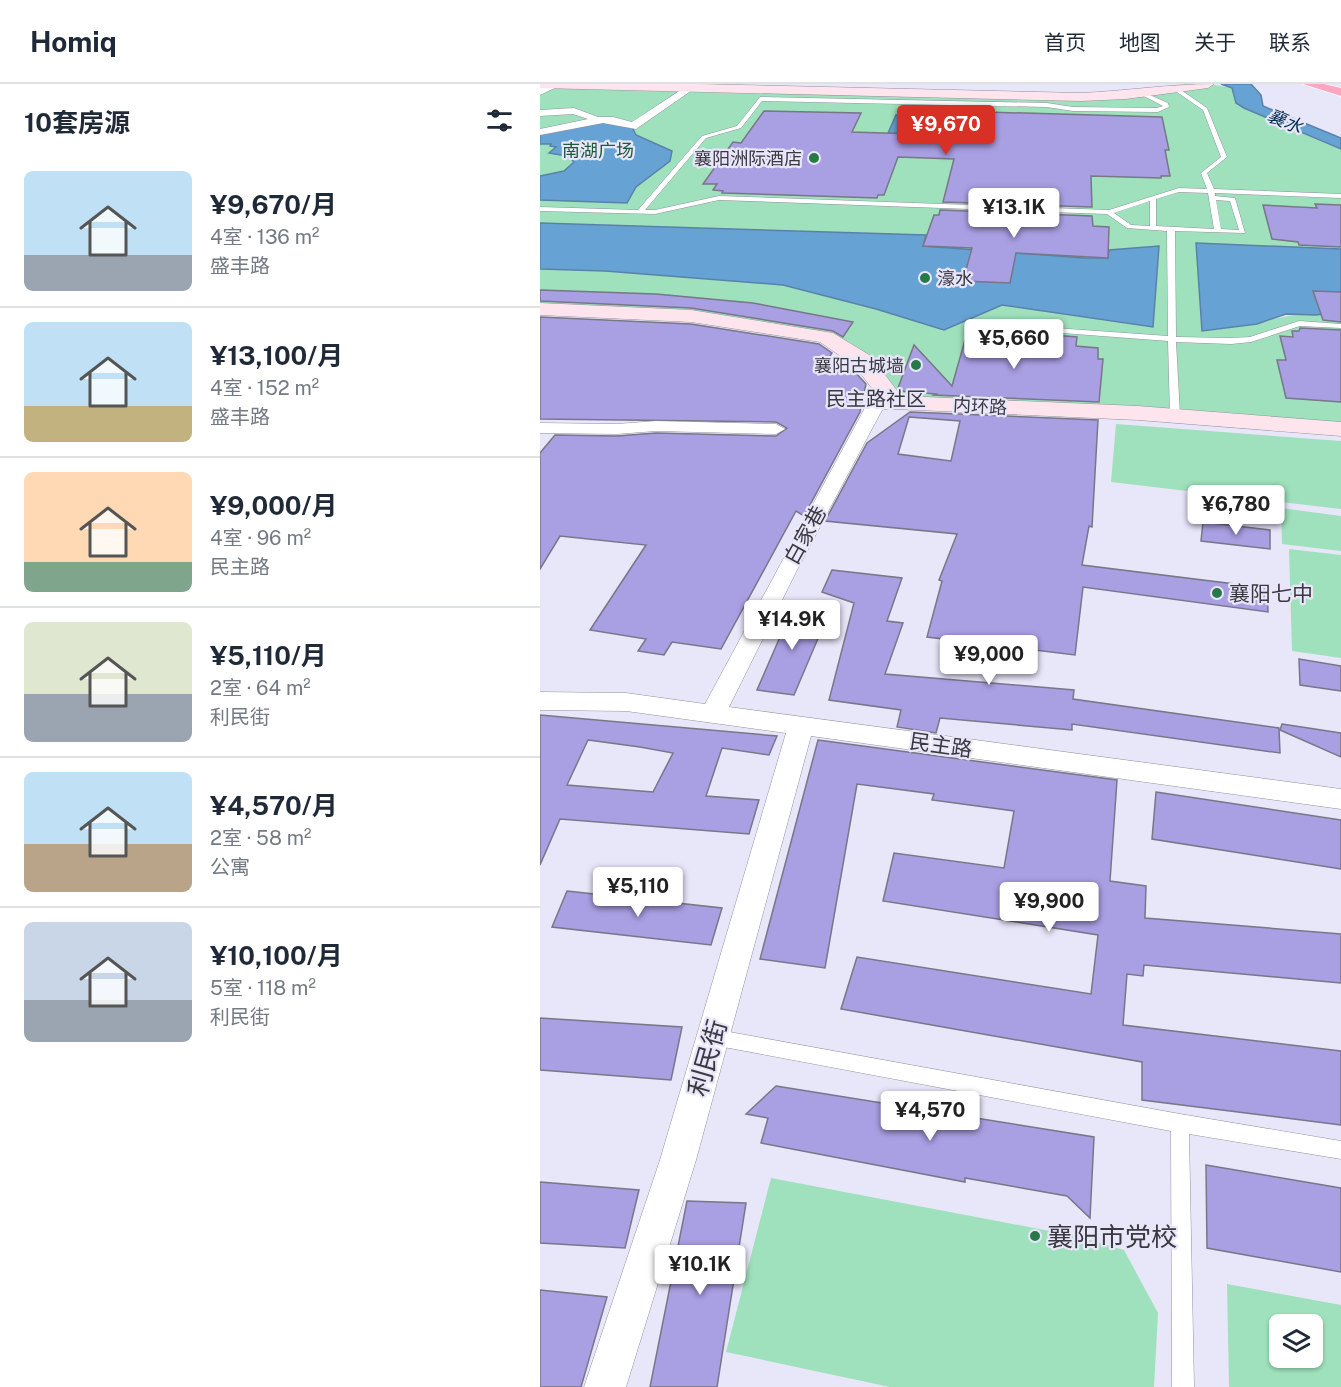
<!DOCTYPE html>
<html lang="zh">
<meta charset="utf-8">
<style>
:root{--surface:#fff;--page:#f2f2f3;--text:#1f2937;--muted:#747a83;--line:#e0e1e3;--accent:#d93025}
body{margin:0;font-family:"Public Sans","Noto Sans SC",sans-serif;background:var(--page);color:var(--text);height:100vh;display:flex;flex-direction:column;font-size:22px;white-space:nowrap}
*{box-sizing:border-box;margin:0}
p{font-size:20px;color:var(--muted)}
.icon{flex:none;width:33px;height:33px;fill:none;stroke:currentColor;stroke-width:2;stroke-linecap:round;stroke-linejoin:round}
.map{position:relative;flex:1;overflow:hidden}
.sheet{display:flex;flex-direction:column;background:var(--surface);width:540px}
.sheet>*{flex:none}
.tools{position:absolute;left:729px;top:1230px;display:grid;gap:12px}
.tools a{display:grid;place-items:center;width:54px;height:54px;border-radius:9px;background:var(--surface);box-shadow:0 2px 4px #0004;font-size:30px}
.price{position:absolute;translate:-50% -51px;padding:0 14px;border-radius:6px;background:#fff;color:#222;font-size:20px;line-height:39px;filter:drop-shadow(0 2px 3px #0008)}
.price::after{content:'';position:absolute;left:50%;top:36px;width:18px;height:14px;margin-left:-9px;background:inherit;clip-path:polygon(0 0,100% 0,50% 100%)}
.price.current{background:var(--accent);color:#fff}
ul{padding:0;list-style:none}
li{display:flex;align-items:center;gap:18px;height:150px;padding:0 24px}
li+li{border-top:2px solid var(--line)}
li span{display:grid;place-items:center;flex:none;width:168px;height:120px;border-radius:9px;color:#555}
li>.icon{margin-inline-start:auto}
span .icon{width:72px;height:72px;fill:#fffc;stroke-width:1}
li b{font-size:26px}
h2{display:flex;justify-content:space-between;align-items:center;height:72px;padding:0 24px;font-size:26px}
header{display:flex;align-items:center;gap:36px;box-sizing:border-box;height:84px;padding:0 30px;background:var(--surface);border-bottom:2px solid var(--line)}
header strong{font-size:28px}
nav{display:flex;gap:33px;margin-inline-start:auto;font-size:21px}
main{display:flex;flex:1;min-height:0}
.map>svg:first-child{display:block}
.green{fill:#9fe1bc;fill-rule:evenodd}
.water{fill:#67a2d4;stroke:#5a82a8;stroke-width:1.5}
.building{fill:#a99fe3;stroke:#787687;stroke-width:1.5;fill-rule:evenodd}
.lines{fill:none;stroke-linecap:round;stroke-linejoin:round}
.lane-casing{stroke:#9190a1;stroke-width:1}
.street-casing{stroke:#9190a1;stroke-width:1}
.secondary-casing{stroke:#9190a1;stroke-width:1}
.highway-casing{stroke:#fff;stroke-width:1}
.lane{fill:#fff;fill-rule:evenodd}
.street{fill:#fff;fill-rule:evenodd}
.secondary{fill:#fee4ec;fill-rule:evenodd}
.highway{fill:#fca6bf;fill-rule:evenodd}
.poi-dot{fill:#28794a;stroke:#e8e6f9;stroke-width:2}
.labels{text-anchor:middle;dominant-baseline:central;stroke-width:4.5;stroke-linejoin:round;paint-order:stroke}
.far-water-label{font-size:18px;font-style:italic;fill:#002d4e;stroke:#e8e6f9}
.far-park-label{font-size:18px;fill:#1e583d;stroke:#e8e6f9}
.far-poi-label{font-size:18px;fill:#3a3940;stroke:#e8e6f9;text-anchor:end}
.far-street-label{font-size:18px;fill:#3a3940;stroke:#e8e6f9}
.far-quarter-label{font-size:20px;fill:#3a3940;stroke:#e8e6f9}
.street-label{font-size:21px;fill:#3a3940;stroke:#e8e6f9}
.poi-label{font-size:21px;fill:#3a3940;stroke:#e8e6f9;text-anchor:start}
.near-street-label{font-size:26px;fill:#3a3940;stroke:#e8e6f9}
.near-poi-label{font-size:26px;fill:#3a3940;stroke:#e8e6f9;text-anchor:start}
</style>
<header>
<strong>Homiq</strong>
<nav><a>首页</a><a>地图</a><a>关于</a><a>联系</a></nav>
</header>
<main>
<section class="sheet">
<h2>10套房源<svg class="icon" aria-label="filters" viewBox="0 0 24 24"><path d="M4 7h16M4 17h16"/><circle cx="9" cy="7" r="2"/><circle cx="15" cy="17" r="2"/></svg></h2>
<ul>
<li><span style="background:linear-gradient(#bfe0f5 70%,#9aa5b1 0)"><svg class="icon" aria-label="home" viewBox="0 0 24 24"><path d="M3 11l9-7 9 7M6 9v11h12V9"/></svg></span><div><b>¥9,670/月</b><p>4室 · 136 m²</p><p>盛丰路</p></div></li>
<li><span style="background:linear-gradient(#bfe0f5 70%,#c2b280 0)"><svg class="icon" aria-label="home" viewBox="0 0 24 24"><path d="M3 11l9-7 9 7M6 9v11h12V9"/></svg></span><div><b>¥13,100/月</b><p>4室 · 152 m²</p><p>盛丰路</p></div></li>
<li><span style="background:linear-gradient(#ffd9b3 75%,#7fa58c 0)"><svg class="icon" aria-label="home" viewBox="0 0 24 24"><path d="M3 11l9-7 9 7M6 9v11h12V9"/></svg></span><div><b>¥9,000/月</b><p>4室 · 96 m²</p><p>民主路</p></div></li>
<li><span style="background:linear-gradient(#dfe7d0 60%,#9aa5b1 0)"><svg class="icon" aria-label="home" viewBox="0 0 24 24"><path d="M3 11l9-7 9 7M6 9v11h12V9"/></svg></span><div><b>¥5,110/月</b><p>2室 · 64 m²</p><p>利民街</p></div></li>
<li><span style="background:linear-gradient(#bfe0f5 60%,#b9a48a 0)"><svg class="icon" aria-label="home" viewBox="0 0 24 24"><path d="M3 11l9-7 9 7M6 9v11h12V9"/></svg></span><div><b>¥4,570/月</b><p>2室 · 58 m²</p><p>公寓</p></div></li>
<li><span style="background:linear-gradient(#c9d6e8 65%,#9aa5b1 0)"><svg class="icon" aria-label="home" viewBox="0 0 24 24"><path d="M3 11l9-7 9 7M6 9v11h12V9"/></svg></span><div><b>¥10,100/月</b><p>5室 · 118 m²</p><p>利民街</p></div></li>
</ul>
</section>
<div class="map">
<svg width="801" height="1303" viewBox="0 0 801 1303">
<rect width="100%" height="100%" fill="#e8e6f9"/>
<!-- green -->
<g class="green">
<path d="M 0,0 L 541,13 L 668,0 L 693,4 L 696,19 L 704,24 L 801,65 L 801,165 L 656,159 L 659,204 L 717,240 C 740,232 777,225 801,231 L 801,351 L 354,318 L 286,253 L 151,232 L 0,225 L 0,185 L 65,187 L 243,201 L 336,225 L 404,246 L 462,221 L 613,243 L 619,163 C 601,161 586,167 569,166 L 568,174 L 544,174 L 383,162 L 385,151 L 0,139 Z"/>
<path d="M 576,340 L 801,357 L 801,425 L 571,398 Z"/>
<path d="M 741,424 L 801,432 L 801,467 L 742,460 Z"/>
<path d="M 749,465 L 801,471 L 801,574 L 752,567 Z"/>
<path d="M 231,1094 L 536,1152 L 584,1166 L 618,1229 L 614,1303 L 350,1303 L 186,1268 Z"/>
<path d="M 687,1200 L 801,1221 L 801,1303 L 689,1303 ZM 772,1240 L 772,1274 L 740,1274 L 740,1240 Z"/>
</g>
<!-- water -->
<g class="water">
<path d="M 681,0 L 711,0 L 721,11 L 723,22 L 801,54 L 801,65 L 704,24 L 696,19 L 692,4 Z"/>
<path d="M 356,31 L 437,33 L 434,52 L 413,35 L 378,34 L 375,43 L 381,50 L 348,49 Z"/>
<path d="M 62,35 L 92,43 L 96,51 L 132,67 L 130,77 L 96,103 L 87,119 L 0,116 L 0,92 L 24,87 L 34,78 L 27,72 L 9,69 L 16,63 L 10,62 L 11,60 L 0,60 L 0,48 Z"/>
<path d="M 0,139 L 386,151 L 383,162 L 544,174 L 568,174 L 569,166 L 619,162 L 613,243 L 462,221 L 404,246 L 336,225 L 243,201 L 65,187 L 0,185 Z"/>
<path d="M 656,159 L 801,165 L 801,231 L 790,229 L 776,231 L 746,230 L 717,240 L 662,247 Z"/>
</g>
<!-- building -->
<g class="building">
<path d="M 224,27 L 321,29 L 312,48 L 373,50 L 378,34 L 445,36 L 446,28 L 622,33 L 629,66 L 625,66 L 630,92 L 621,92 L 621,94 L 551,92 L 552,123 L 403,118 L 414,75 L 358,73 L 344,111 L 338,111 L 337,114 L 182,109 L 183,107 L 173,106 L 177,100 L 163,100 L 193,58 L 201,59 Z"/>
<path d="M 775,120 L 801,121 L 801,163 L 759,161 L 758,158 L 732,155 L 723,121 L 777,124 Z"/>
<path d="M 400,126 L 552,132 L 553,142 L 569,143 L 568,174 L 476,169 L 470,199 L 423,197 L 432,164 L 383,162 L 394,131 L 399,131 Z"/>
<path d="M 0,206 L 116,210 L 213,219 L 313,238 L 303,253 L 293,247 L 151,224 L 0,217 Z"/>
<path d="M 773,207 L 801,208 L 801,238 L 783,236 Z"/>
<path d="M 0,233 L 151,240 L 279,260 L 292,269 L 282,284 L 314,287 L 326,300 L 320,328 L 264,432 L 256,427 L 181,565 L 132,558 L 124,571 L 98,567 L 106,555 L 50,546 L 106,461 L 20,452 L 0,485 L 0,369 L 15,351 L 77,352 L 116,349 L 236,352 L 247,344 L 236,338 L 0,335 Z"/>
<path d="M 760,244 L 801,246 L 801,318 L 746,314 L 737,276 L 746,276 L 740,252 L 753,253 L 752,247 L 759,247 Z"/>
<path d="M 465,247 L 537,253 L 536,262 L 558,264 L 558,275 L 563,275 L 559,318 L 394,311 L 396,310 L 360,307 L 358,304 L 374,261 L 412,302 L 425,256 L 463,259 Z"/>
<path d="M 370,328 L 558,336 L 552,443 L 549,442 L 542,481 L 727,504 L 728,528 L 543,503 L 535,571 L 387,553 L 402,497 L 399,496 L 417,450 L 285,437 L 327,359 ZM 369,333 L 420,337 L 411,377 L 358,370 Z"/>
<path d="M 663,438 L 730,446 L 730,465 L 661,457 Z"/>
<path d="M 292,486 L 362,494 L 347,537 L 363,539 L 345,590 L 534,606 L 533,615 L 739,644 L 740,669 L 532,640 L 532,646 L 400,634 L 396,649 L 357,643 L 361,626 L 289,616 L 314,519 L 282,508 Z"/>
<path d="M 243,526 L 288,531 L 254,611 L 217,606 L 240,553 L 231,552 Z"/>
<path d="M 759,575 L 801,582 L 801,607 L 760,601 Z"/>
<path d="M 0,631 L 237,652 L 229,671 L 182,664 L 166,712 L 219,716 L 209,750 L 20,735 L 0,781 ZM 48,656 L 100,663 L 133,669 L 113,708 L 27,701 Z"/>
<path d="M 742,640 L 801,649 L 801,673 L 740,646 Z"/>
<path d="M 278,656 L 577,696 L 570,797 L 606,802 L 605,834 L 801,850 L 801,899 L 604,881 L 603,892 L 587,890 L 583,941 L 801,967 L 801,1041 L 602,1016 L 602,978 L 301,925 L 317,873 L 551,910 L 558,851 L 343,817 L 354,769 L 464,784 L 474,727 L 392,716 L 394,710 L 317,700 L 285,884 L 220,875 Z"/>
<path d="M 616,708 L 801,736 L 801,785 L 612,755 Z"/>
<path d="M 27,807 L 182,824 L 171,861 L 12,843 Z"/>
<path d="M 0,934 L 142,943 L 131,996 L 0,986 Z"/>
<path d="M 236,1002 L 554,1053 L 550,1134 L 527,1112 L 425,1094 L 425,1098 L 221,1059 L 228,1034 L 206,1030 Z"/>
<path d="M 666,1081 L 801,1104 L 801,1188 L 667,1164 Z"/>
<path d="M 0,1098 L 99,1106 L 85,1164 L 0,1159 Z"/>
<path d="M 147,1117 L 206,1119 L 177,1303 L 110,1303 Z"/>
<path d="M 0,1206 L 67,1213 L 41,1303 L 0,1303 Z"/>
</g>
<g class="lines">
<!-- lane casing -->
<g class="lane-casing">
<g id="lane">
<path d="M 634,4 L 638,4 L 667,24 L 687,73 L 667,89 L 674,105 L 801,110 L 801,114 L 675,109 L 675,112 L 695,114 L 705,149 L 635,147 L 636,253 L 691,254 L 710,253 L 759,237 L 801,240 L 801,244 L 760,242 L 711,258 L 691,260 L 636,258 L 640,331 L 635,334 L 630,331 L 628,257 L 457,244 L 453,242 L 457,240 L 628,252 L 627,147 L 587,144 L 567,130 L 179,116 L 115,130 L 0,127 L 0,123 L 98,126 L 162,52 L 197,42 L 220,13 L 507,19 L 533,23 L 617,24 L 623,22 L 598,9 L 603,8 L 628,19 L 629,23 L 618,28 L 533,27 L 507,23 L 222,17 L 201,44 L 166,54 L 105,126 L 115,126 L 179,112 L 569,126 L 639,104 L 667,105 L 661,89 L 681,73 L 663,26 L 634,6 ZM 639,108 L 668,109 L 674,145 L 616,142 L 616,115 ZM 676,116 L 690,117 L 699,146 L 681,145 ZM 610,117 L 610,142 L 591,141 L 574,129 Z"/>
<path d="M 173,945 L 640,1030 L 801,1057 L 801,1075 L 649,1050 L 654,1303 L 632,1303 L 631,1047 L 173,961 L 167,959 L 164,953 L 167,947 Z"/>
</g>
</g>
<!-- street casing -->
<g class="street-casing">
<g id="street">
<path d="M 10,0 L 21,1 L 0,11 L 0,4 Z"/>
<path d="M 147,2 L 155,4 L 96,45 L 63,39 L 0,51 L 0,45 L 48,35 L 33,30 L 0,32 L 0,26 L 34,24 L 58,33 L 73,33 L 92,38 Z"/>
<path d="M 354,313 L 363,318 L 360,322 L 342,326 L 257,486 L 189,623 L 801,705 L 801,725 L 271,652 L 156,1076 L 86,1303 L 44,1303 L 120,1076 L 246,649 L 86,627 L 0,626 L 0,608 L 86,609 L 165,620 L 326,322 L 329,318 Z"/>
<path d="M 116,337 L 236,340 L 245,345 L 236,350 L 116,347 L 77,350 L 0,349 L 0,339 L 77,340 Z"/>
</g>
</g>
<!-- secondary casing -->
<g class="secondary-casing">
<g id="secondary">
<path d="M 0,0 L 159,0 L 541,9 C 586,7 630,0 674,0 L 668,4 L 586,15 L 541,17 L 0,4 Z"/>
<path d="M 0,219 L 151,226 L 293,249 L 331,272 L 361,312 L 598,322 L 801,338 L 801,352 L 598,336 L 354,325 L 346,323 L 315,282 L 280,258 L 151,238 L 0,231 Z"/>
</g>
</g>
<!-- highway casing -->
<g class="highway-casing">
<path id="highway" d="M 763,0 L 784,0 L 801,4 L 801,12 Z"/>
</g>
<!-- lane -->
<use href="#lane" class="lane"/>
<!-- street -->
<use href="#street" class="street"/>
<!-- secondary -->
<use href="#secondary" class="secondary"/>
<!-- highway -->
<use href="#highway" class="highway"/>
</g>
<!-- markers -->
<g class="poi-dot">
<circle cx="274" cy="74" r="6"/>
<circle cx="385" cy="194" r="6"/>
<circle cx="376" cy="281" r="6"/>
<circle cx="677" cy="509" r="6"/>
<circle cx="495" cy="1152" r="6"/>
</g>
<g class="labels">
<!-- far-water labels -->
<g class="far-water-label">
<text transform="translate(745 37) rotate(22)">襄水</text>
</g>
<!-- far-park labels -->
<g class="far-park-label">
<text x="58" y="66">南湖广场</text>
</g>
<!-- far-poi labels -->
<g class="far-poi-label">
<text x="262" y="74">襄阳洲际酒店</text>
<text x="397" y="194" text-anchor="start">濠水</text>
<text x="364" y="281">襄阳古城墙</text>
</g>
<!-- far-street labels -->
<g class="far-street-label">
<text transform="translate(440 322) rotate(3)">内环路</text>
</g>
<!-- far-quarter labels -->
<g class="far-quarter-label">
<text x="336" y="315">民主路社区</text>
</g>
<!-- street labels -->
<g class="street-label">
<text transform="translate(265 451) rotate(-61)">白家巷</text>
<text transform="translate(401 661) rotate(8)">民主路</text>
</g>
<!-- poi labels -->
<g class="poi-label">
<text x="689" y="509">襄阳七中</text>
</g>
<!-- near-street labels -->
<g class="near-street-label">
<text transform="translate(167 974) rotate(-74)">利民街</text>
</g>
<!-- near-poi labels -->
<g class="near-poi-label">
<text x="507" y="1152">襄阳市党校</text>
</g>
</g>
</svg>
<div class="tools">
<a><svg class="icon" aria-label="layers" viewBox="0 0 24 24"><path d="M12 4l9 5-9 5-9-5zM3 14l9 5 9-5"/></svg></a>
</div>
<b class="price current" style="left:406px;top:72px">¥9,670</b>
<b class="price" style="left:474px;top:155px">¥13.1K</b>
<b class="price" style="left:474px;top:286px">¥5,660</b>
<b class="price" style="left:696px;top:452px">¥6,780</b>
<b class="price" style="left:252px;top:567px">¥14.9K</b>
<b class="price" style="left:449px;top:602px">¥9,000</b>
<b class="price" style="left:98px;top:834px">¥5,110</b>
<b class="price" style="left:509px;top:849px">¥9,900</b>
<b class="price" style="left:390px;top:1058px">¥4,570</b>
<b class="price" style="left:160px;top:1212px">¥10.1K</b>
</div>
</main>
